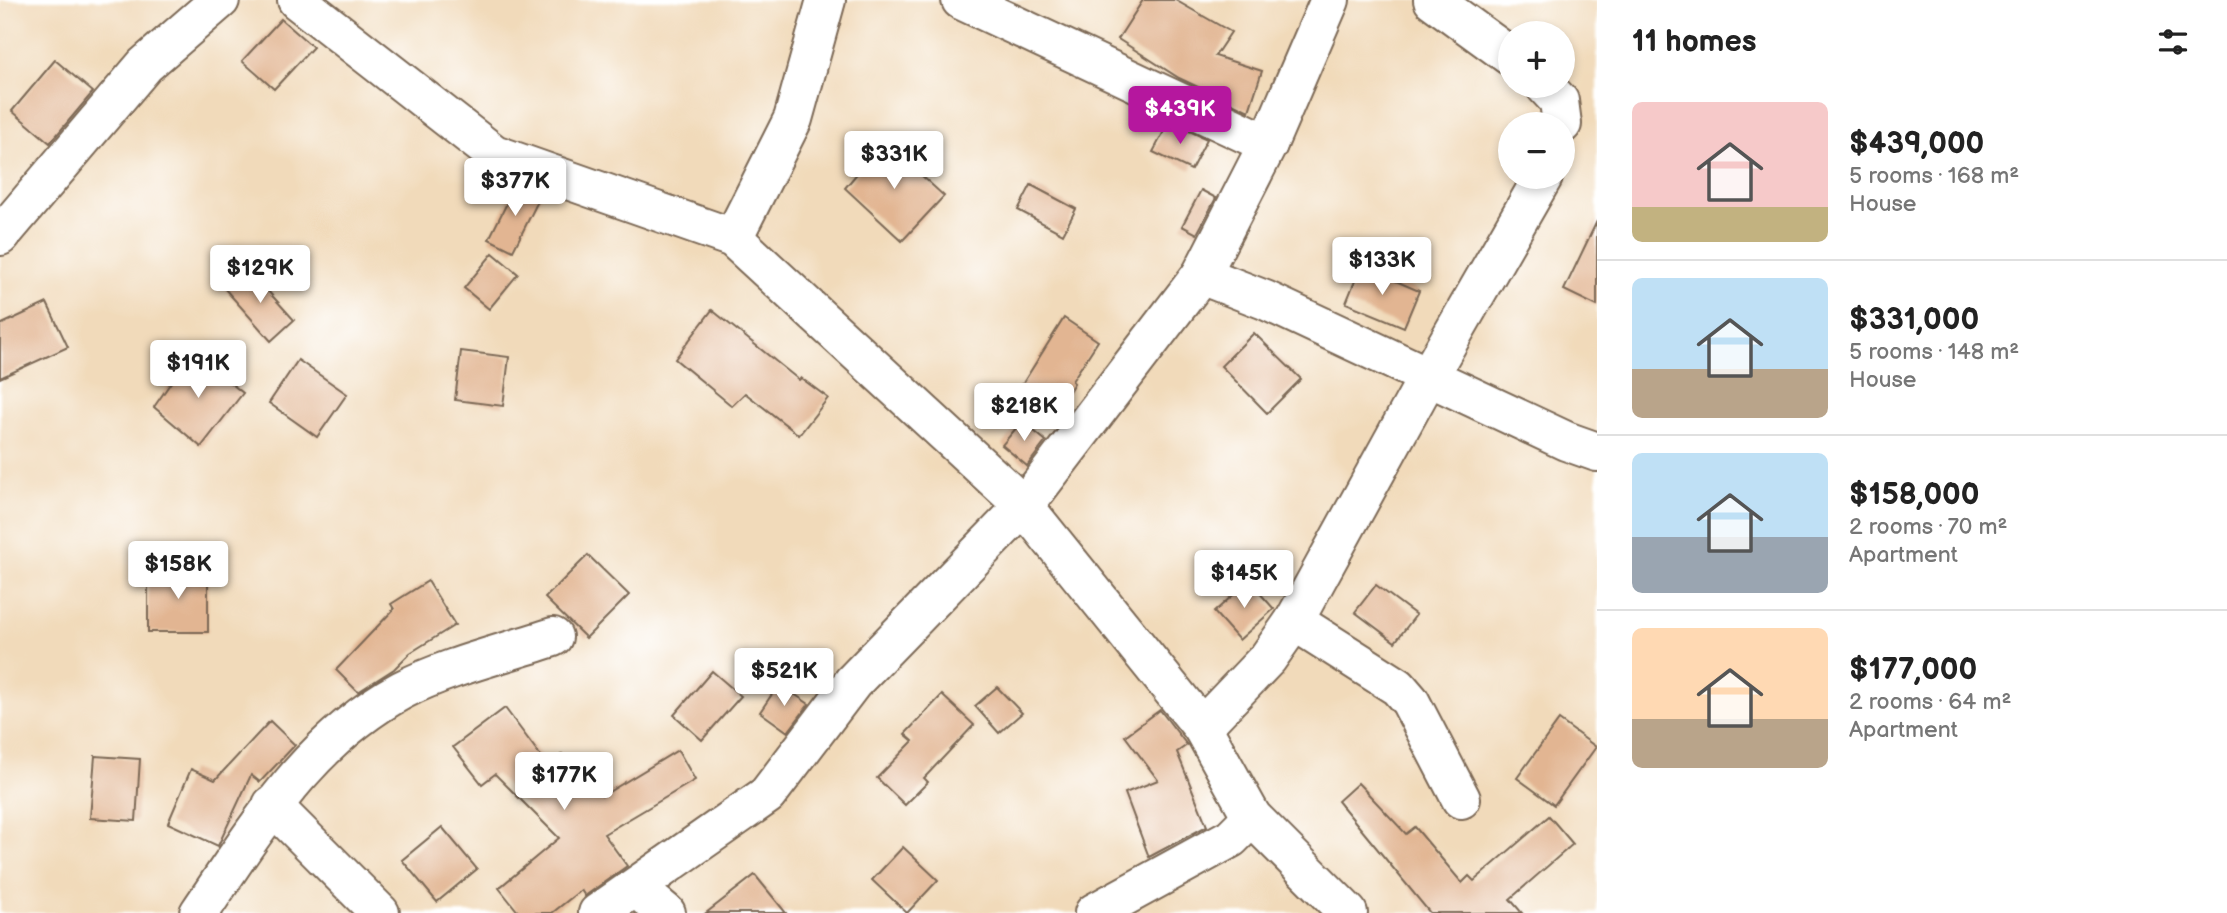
<!DOCTYPE html>
<meta charset="utf-8">
<style>
:root{--surface:#fff;--page:#f6f6f6;--text:#222;--muted:#767676;--line:#e0e0e0;--accent:#b5179e}
body{margin:0;font-family:"Balsamiq Sans",sans-serif;background:var(--page);color:var(--text);height:100vh;display:flex;flex-direction:column;font-size:26px;white-space:nowrap}
*{box-sizing:border-box;margin:0}
p{font-size:23px;color:var(--muted)}
.icon{flex:none;width:38px;height:38px;fill:none;stroke:currentColor;stroke-width:2;stroke-linecap:round;stroke-linejoin:round}
.map{position:relative;flex:1;overflow:hidden}
.side{display:flex;flex-direction:column;background:var(--surface);width:630px}
.side>*{flex:none}
.controls{position:absolute;left:1498px;top:21px;display:grid;gap:14px}
.controls a{display:grid;place-items:center;width:77px;height:77px;border-radius:50%;background:var(--surface);box-shadow:0 4px 10px #0003;font-size:35px}
.price{position:absolute;translate:-50% -60px;padding:0 16px;border-radius:7px;background:#fff;color:#222;font-size:23px;line-height:46px;filter:drop-shadow(0 2px 4px #0008)}
.price::after{content:'';position:absolute;left:50%;top:42px;width:21px;height:16px;margin-left:-10px;background:inherit;clip-path:polygon(0 0,100% 0,50% 100%)}
.price.current{background:var(--accent);color:#fff}
ul{padding:0;list-style:none}
li{display:flex;align-items:center;gap:21px;height:175px;padding:0 35px}
li+li{border-top:2px solid var(--line)}
li span{display:grid;place-items:center;flex:none;width:196px;height:140px;border-radius:10px;color:#555}
li>.icon{margin-inline-start:auto}
span .icon{width:84px;height:84px;fill:#fffc;stroke-width:1}
li b{font-size:30px}
h2{display:flex;justify-content:space-between;align-items:center;height:84px;padding:0 35px;font-size:30px}
main{display:flex;flex:1;min-height:0}
.map>svg:first-child{display:block}
.building{fill:#e2b592}
.lines{fill:none;stroke-linecap:round;stroke-linejoin:round}
.street-casing{stroke:#7b6855;stroke-width:42}
.street{stroke:#fff;stroke-width:38}
</style>
<main>
<div class="map">
<svg width="1597" height="913" viewBox="0 0 1597 913">
<rect width="100%" height="100%" fill="#fff"/>
<filter id="ink" filterUnits="userSpaceOnUse"><feTurbulence type="fractalNoise" baseFrequency=".0143" numOctaves="2"/><feDisplacementMap in="SourceGraphic" scale="14" xChannelSelector="R" yChannelSelector="G"/><feConvolveMatrix kernelMatrix="1 2 1 2 8 2 1 2 1" color-interpolation-filters="sRGB"/></filter>
<filter id="wash" filterUnits="userSpaceOnUse"><feTurbulence type="fractalNoise" baseFrequency=".00686" numOctaves="4" result="noise"/><feDisplacementMap in="SourceGraphic" scale="28" xChannelSelector="R" yChannelSelector="G"/><feGaussianBlur stdDeviation="1.57" result="paint"/><feColorMatrix in="noise" values="0 0 0 0 0 0 0 0 0 0 0 0 0 0 0 0 0 1.4 0 .05"/><feComposite in="paint" operator="in"/></filter>
<g filter="url(#wash)">
<rect width="100%" height="100%" fill="#f1daba"/>
<g id="blocks">
<!-- building -->
<g class="building">
<path d="M 1143,0 L 1175,0 L 1231,32 L 1215,56 L 1262,71 L 1249,111 L 1179,78 L 1118,39 Z"/>
<path d="M 281,19 L 313,47 L 274,89 L 242,61 Z"/>
<path d="M 55,60 L 93,92 L 50,143 L 12,111 Z"/>
<path d="M 1169,122 L 1207,139 L 1191,170 L 1153,152 Z"/>
<path d="M 884,141 L 944,196 L 902,241 L 845,188 Z"/>
<path d="M 516,185 L 541,195 L 513,251 L 489,239 Z"/>
<path d="M 1031,185 L 1076,209 L 1063,234 L 1018,210 Z"/>
<path d="M 1201,190 L 1216,198 L 1197,234 L 1182,226 Z"/>
<path d="M 1597,221 L 1597,306 L 1564,290 Z"/>
<path d="M 493,253 L 518,274 L 489,309 L 464,288 Z"/>
<path d="M 1361,266 L 1419,291 L 1404,327 L 1346,303 Z"/>
<path d="M 248,269 L 294,320 L 271,341 L 225,289 Z"/>
<path d="M 47,303 L 68,347 L 0,378 L 0,325 Z"/>
<path d="M 712,310 L 799,380 L 801,378 L 828,398 L 799,435 L 745,393 L 732,406 L 675,359 Z"/>
<path d="M 1064,318 L 1098,341 L 1072,381 L 1074,383 L 1057,411 L 1020,388 Z"/>
<path d="M 1254,333 L 1301,379 L 1267,413 L 1221,366 Z"/>
<path d="M 461,351 L 509,357 L 503,406 L 455,400 Z"/>
<path d="M 192,352 L 243,393 L 201,447 L 154,407 Z"/>
<path d="M 298,360 L 347,394 L 317,437 L 269,403 Z"/>
<path d="M 1022,421 L 1046,441 L 1027,466 L 1002,445 Z"/>
<path d="M 588,555 L 629,595 L 586,638 L 545,598 Z"/>
<rect x="148" y="570" width="60" height="62"/>
<path d="M 428,581 L 455,625 L 410,653 L 394,669 L 358,692 L 336,670 L 394,609 L 391,604 Z"/>
<path d="M 1249,581 L 1274,609 L 1239,640 L 1214,612 Z"/>
<path d="M 1376,585 L 1416,615 L 1395,642 L 1355,612 Z"/>
<path d="M 712,671 L 741,696 L 702,740 L 674,715 Z"/>
<path d="M 779,684 L 809,704 L 788,732 L 760,712 Z"/>
<path d="M 997,687 L 1022,713 L 999,733 L 975,706 Z"/>
<path d="M 942,695 L 974,725 L 924,778 L 928,782 L 905,805 L 877,778 L 913,741 L 905,734 Z"/>
<path d="M 505,708 L 549,767 L 562,754 L 602,796 L 678,750 L 695,780 L 604,834 L 627,866 L 585,896 L 581,890 L 552,913 L 519,913 L 499,888 L 559,838 L 495,774 L 482,784 L 453,747 Z"/>
<path d="M 1160,710 L 1187,745 L 1177,752 L 1207,826 L 1149,857 L 1125,793 L 1158,780 L 1125,736 Z"/>
<path d="M 1559,720 L 1596,747 L 1554,805 L 1517,778 Z"/>
<path d="M 270,721 L 295,745 L 260,782 L 251,775 L 218,846 L 168,823 L 191,769 L 215,780 Z"/>
<path d="M 95,756 L 140,759 L 136,821 L 90,818 Z"/>
<path d="M 1358,783 L 1406,834 L 1415,827 L 1462,883 L 1469,876 L 1474,881 L 1549,816 L 1573,844 L 1510,899 L 1522,913 L 1430,913 L 1338,801 Z"/>
<path d="M 442,827 L 477,869 L 437,902 L 402,860 Z"/>
<path d="M 903,847 L 938,880 L 907,913 L 872,880 Z"/>
<path d="M 755,875 L 786,913 L 706,913 Z"/>
</g>
</g>
</g>
<g filter="url(#ink)">
<use href="#blocks" fill-opacity="0" stroke="#7b6855" stroke-width="2"/>
<g class="lines">
<!-- street casing -->
<g class="street-casing">
<g id="street">
<path d="M 297,0 L 494,154 L 733,238 L 1024,506 L 1202,727 L 1252,817 L 1348,913"/>
<path d="M 961,0 L 1268,144"/>
<path d="M 1433,0 L 1510,56"/>
<path d="M 1545,86 L 1559,101 L 1562,124"/>
<path d="M 0,236 L 145,65 L 220,0"/>
<path d="M 733,238 L 793,119 L 826,0"/>
<path d="M 1201,275 L 1265,300 L 1566,441 L 1597,452"/>
<path d="M 1294,621 L 1398,687 L 1410,701 L 1461,799"/>
<path d="M 1202,727 L 1268,658 L 1294,621 L 1428,377 L 1543,177"/>
<path d="M 272,805 L 380,913"/>
<path d="M 636,888 L 666,913"/>
<path d="M 199,913 C 257,828 308,741 402,690 C 446,667 505,653 553,637"/>
<path d="M 598,913 L 767,795 L 853,682 L 1024,506 L 1201,275 L 1268,144 L 1330,0"/>
<path d="M 1094,913 L 1231,838 L 1252,817"/>
</g>
</g>
<!-- street -->
<use href="#street" class="street"/>
</g>
</g>
</svg>
<div class="controls">
<a>+</a>
<a>−</a>
</div>
<b class="price current" style="left:1180px;top:146px">$439K</b>
<b class="price" style="left:894px;top:191px">$331K</b>
<b class="price" style="left:515px;top:218px">$377K</b>
<b class="price" style="left:1382px;top:297px">$133K</b>
<b class="price" style="left:260px;top:305px">$129K</b>
<b class="price" style="left:198px;top:400px">$191K</b>
<b class="price" style="left:1024px;top:443px">$218K</b>
<b class="price" style="left:178px;top:601px">$158K</b>
<b class="price" style="left:1244px;top:610px">$145K</b>
<b class="price" style="left:784px;top:708px">$521K</b>
<b class="price" style="left:564px;top:812px">$177K</b>
</div>
<section class="side">
<h2>11 homes<svg class="icon" aria-label="filters" viewBox="0 0 24 24"><path d="M4 7h16M4 17h16"/><circle cx="9" cy="7" r="2"/><circle cx="15" cy="17" r="2"/></svg></h2>
<ul>
<li><span style="background:linear-gradient(#f6c9c9 75%,#c2b280 0)"><svg class="icon" aria-label="home" viewBox="0 0 24 24"><path d="M3 11l9-7 9 7M6 9v11h12V9"/></svg></span><div><b>$439,000</b><p>5 rooms · 168 m²</p><p>House</p></div></li>
<li><span style="background:linear-gradient(#bfe0f5 65%,#b9a48a 0)"><svg class="icon" aria-label="home" viewBox="0 0 24 24"><path d="M3 11l9-7 9 7M6 9v11h12V9"/></svg></span><div><b>$331,000</b><p>5 rooms · 148 m²</p><p>House</p></div></li>
<li><span style="background:linear-gradient(#bfe0f5 60%,#9aa5b1 0)"><svg class="icon" aria-label="home" viewBox="0 0 24 24"><path d="M3 11l9-7 9 7M6 9v11h12V9"/></svg></span><div><b>$158,000</b><p>2 rooms · 70 m²</p><p>Apartment</p></div></li>
<li><span style="background:linear-gradient(#ffd9b3 65%,#b9a48a 0)"><svg class="icon" aria-label="home" viewBox="0 0 24 24"><path d="M3 11l9-7 9 7M6 9v11h12V9"/></svg></span><div><b>$177,000</b><p>2 rooms · 64 m²</p><p>Apartment</p></div></li>
</ul>
</section>
</main>
